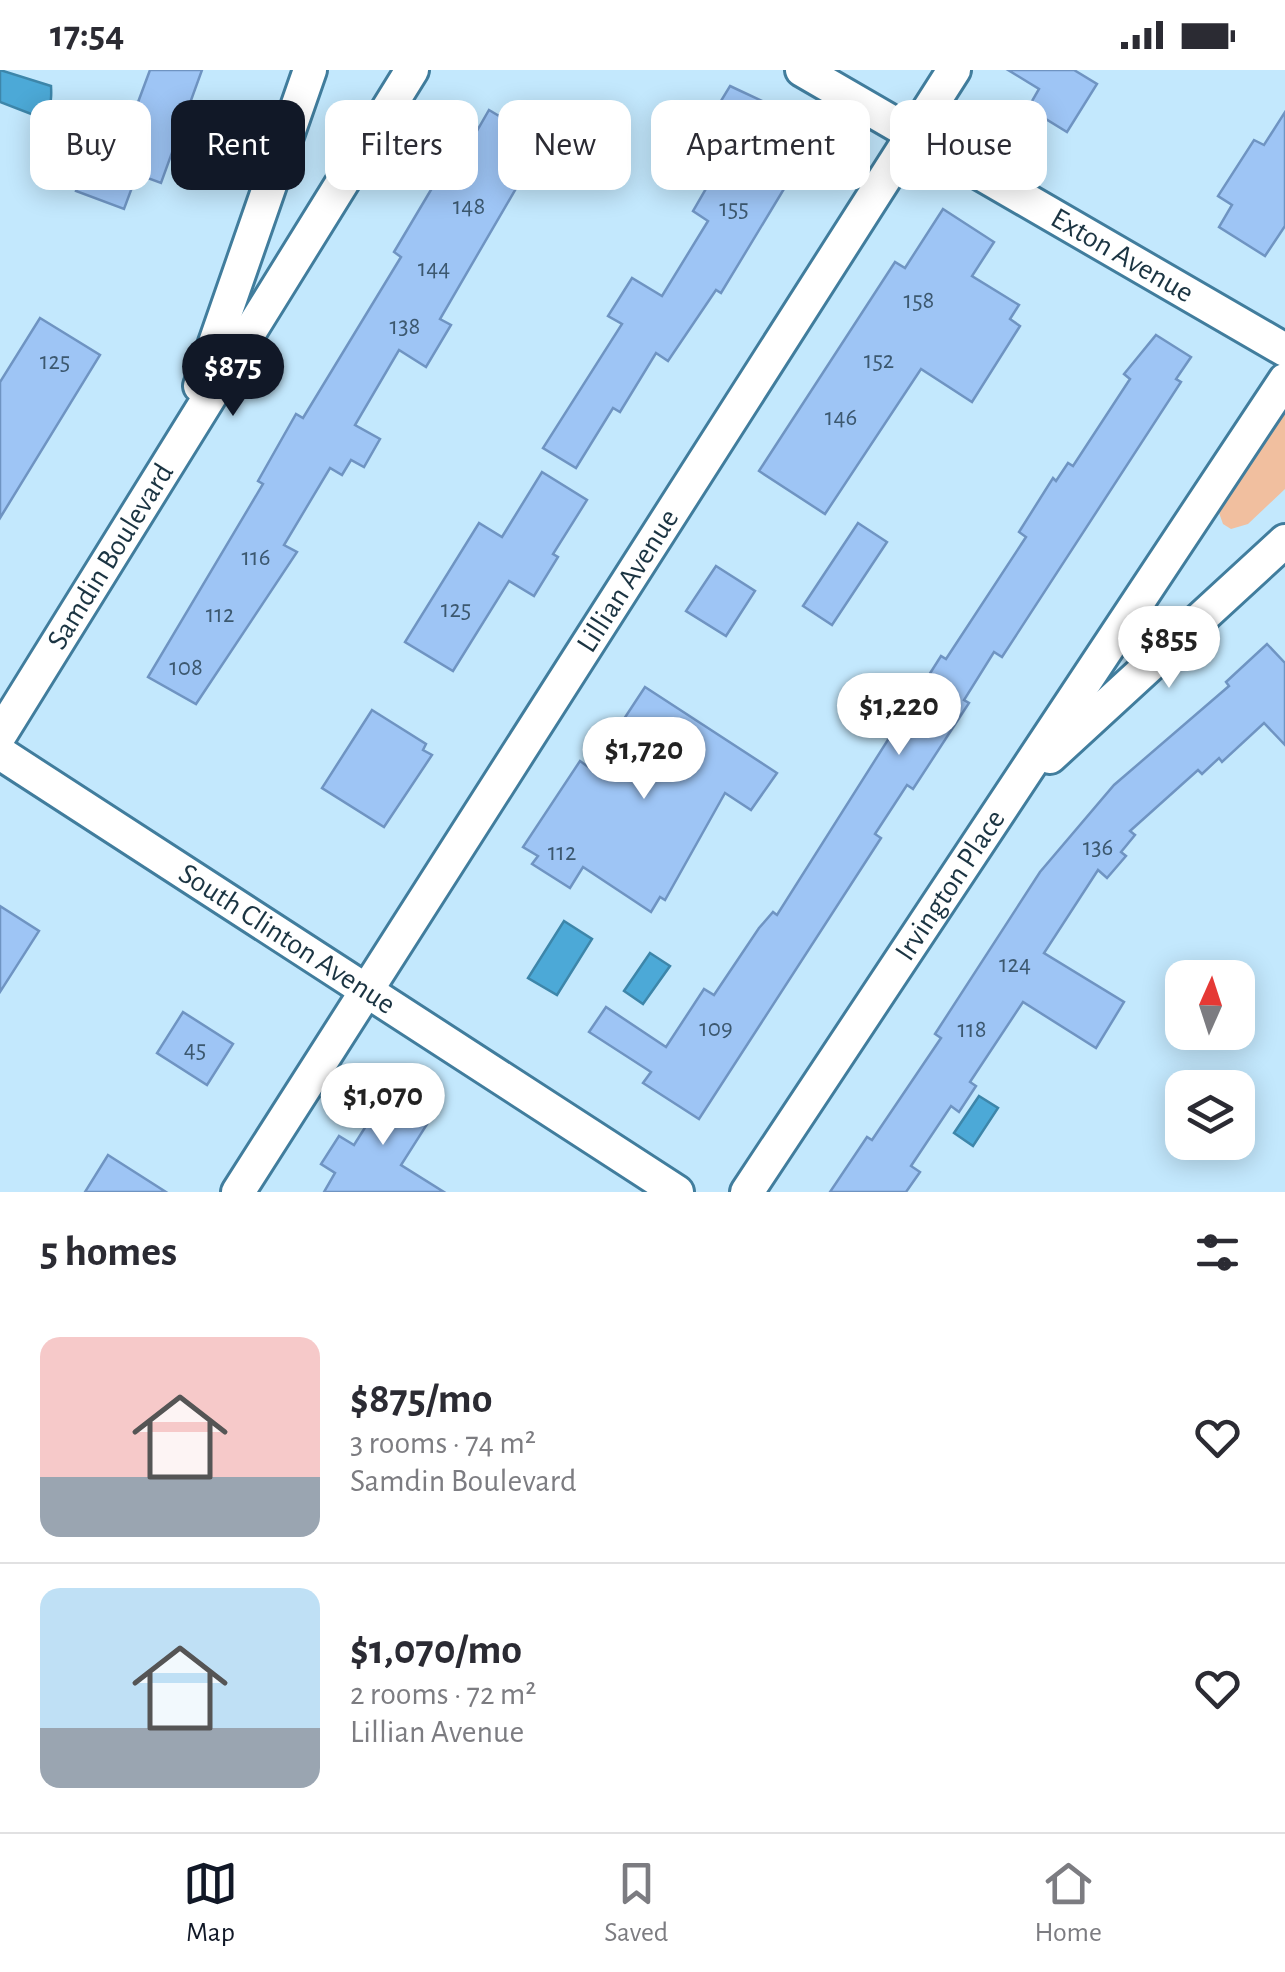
<!DOCTYPE html>
<meta charset="utf-8">
<style>
:root{--surface:#fff;--page:#f2f2f3;--text:#2b2b33;--muted:#7c7c81;--line:#e1e1e2;--accent:#111827}
body{margin:0;font-family:"Alegreya Sans",sans-serif;background:var(--page);color:var(--text);height:100vh;display:flex;flex-direction:column;font-size:38px;white-space:nowrap}
*{box-sizing:border-box;margin:0}
p{font-size:32px;color:var(--muted)}
.icon{flex:none;width:55px;height:55px;fill:none;stroke:currentColor;stroke-width:2;stroke-linecap:round;stroke-linejoin:round}
.map{position:relative;height:1122px;overflow:hidden}
.sheet{display:flex;flex-direction:column;background:var(--surface);flex:1}
.sheet>*{flex:none}
.hud{position:absolute;left:30px;top:30px;width:1225px;height:90px;display:flex;gap:20px}
.needle{width:65px;rotate:3deg}
.controls{position:absolute;left:1165px;top:890px;display:grid;gap:20px}
.controls a{display:grid;place-items:center;width:90px;height:90px;border-radius:20px;background:var(--surface);box-shadow:0 5px 25px #0003;font-size:50px}
.price{position:absolute;translate:-50% -85px;padding:0 22px;border-radius:35px;background:#fff;color:#222;font-size:32px;line-height:65px;filter:drop-shadow(0 2px 5px #0008)}
.price::after{content:'';position:absolute;left:50%;top:60px;width:30px;height:22px;margin-left:-15px;background:inherit;clip-path:polygon(0 0,100% 0,50% 100%)}
.price.current{background:var(--accent);color:#fff}
ul{padding:0;list-style:none}
li{display:flex;align-items:center;gap:30px;height:250px;padding:0 40px}
li+li{border-top:2px solid var(--line)}
li span{display:grid;place-items:center;flex:none;width:280px;height:200px;border-radius:20px;color:#555}
li>.icon{margin-inline-start:auto}
span .icon{width:120px;height:120px;fill:#fffc;stroke-width:1}
li b{font-size:42px}
h2{display:flex;justify-content:space-between;align-items:center;height:120px;padding:0 40px;font-size:42px}
.pill{padding:0 35px;border-radius:20px;background:var(--surface);box-shadow:0 5px 25px #0003;font-size:35px;line-height:90px}
.pill.current{background:var(--accent);color:#fff}
.status{display:flex;justify-content:space-between;align-items:center;height:70px;padding:0 50px;background:var(--surface);direction:ltr}
.status svg{height:28px;fill:currentColor}
.tab-bar{display:flex;justify-content:space-around;align-items:center;height:140px;border-top:2px solid var(--line);background:var(--surface);font-size:28px;color:var(--muted)}
.tab-bar a{display:grid;justify-items:center;gap:5px}
.tab-bar .current{color:var(--accent)}
.map>svg:first-child{display:block}
.green{fill:#f1bf9f}
.water{fill:#4ca9d7;stroke:#3d86aa;stroke-width:2.5}
.building{fill:#9ec5f5;stroke:#6f94c2;stroke-width:2.5}
.lines{fill:none;stroke-linecap:round;stroke-linejoin:round}
.street-casing{stroke:#417d9d;stroke-width:38}
.street{stroke:#fff;stroke-width:32}
.labels{text-anchor:middle;dominant-baseline:central;stroke-width:10;stroke-linejoin:round;paint-order:stroke}
.number-label{font-size:25px;fill:#3c586f}
.street-label{font-size:30px;fill:#1b3442;stroke:#e5f1f8}
</style>
<div class="status"><b>17:54</b><svg viewBox="0 0 49 12"><path d="M0 12V9h3v3zM5 12V6h3v6zM10 12V3h3v9zM15 12V0h3v12zM26 1h20v11H26zM47 4h2v5h-2z"/></svg></div>
<div class="map">
<svg width="1285" height="1122" viewBox="0 0 1285 1122">
<rect width="100%" height="100%" fill="#c3e8fd"/>
<!-- green -->
<path class="green" d="M 1285,339 L 1285,419 L 1248,454 L 1231,459 L 1223,454 L 1218,440 Z"/>
<!-- water -->
<g class="water">
<path d="M 0,0 L 51,16 C 52,34 51,35 39,47 L 0,32 Z"/>
<path d="M 564,851 L 592,869 L 557,925 L 528,908 Z"/>
<path d="M 650,883 L 670,896 L 643,934 L 624,921 Z"/>
<path d="M 979,1026 L 998,1038 L 973,1076 L 954,1063 Z"/>
</g>
<!-- building -->
<g class="building">
<path d="M 150,0 L 202,0 L 161,113 L 137,104 L 124,139 L 76,121 L 90,84 L 115,94 Z"/>
<path d="M 1008,0 L 1074,0 L 1097,14 L 1067,62 L 1028,38 L 1039,19 Z"/>
<path d="M 730,16 L 790,44 L 787,49 L 811,64 L 789,102 L 793,104 L 721,223 L 716,220 L 668,291 L 656,283 L 620,342 L 613,338 L 576,398 L 543,378 L 622,254 L 608,246 L 632,208 L 662,226 L 708,151 L 693,141 L 733,72 L 721,65 L 728,53 L 713,44 Z"/>
<path d="M 489,40 L 543,72 L 440,249 L 451,255 L 426,297 L 399,280 L 355,355 L 380,369 L 364,397 L 351,390 L 342,405 L 330,398 L 284,475 L 297,482 L 196,634 L 148,607 L 263,414 L 258,411 L 296,344 L 303,348 L 401,187 L 394,182 L 438,108 L 447,113 Z"/>
<path d="M 1285,42 L 1285,156 L 1265,186 L 1219,157 L 1232,135 L 1218,126 L 1254,70 L 1264,75 Z"/>
<path d="M 943,139 L 994,172 L 972,206 L 1019,235 L 1010,249 L 1020,256 L 972,332 L 921,299 L 825,444 L 759,401 L 895,192 L 905,198 Z"/>
<path d="M 40,248 L 100,285 L 0,448 L 0,312 Z"/>
<path d="M 1156,265 L 1191,287 L 1176,309 L 1181,312 L 1002,587 L 994,582 L 964,630 L 969,633 L 913,719 L 907,715 L 875,764 L 881,768 L 699,1049 L 643,1013 L 651,1002 L 589,962 L 606,937 L 666,977 L 704,919 L 714,925 L 759,858 L 773,842 L 777,845 L 941,586 L 946,589 L 1026,467 L 1019,462 L 1053,408 L 1056,411 L 1068,393 L 1073,396 L 1130,309 L 1124,304 Z"/>
<path d="M 542,402 L 587,430 L 553,484 L 558,487 L 534,526 L 509,511 L 453,601 L 405,572 L 479,453 L 502,467 Z"/>
<path d="M 858,453 L 887,472 L 832,555 L 803,536 Z"/>
<path d="M 716,496 L 755,521 L 726,566 L 686,541 Z"/>
<path d="M 1267,574 L 1285,593 L 1285,675 L 1264,653 L 1222,692 L 1219,688 L 1202,704 L 1198,700 L 1130,761 L 1135,765 L 1121,782 L 1126,786 L 1107,808 L 1098,800 L 1044,883 L 1124,932 L 1096,978 L 1023,932 L 970,1012 L 976,1016 L 959,1042 L 951,1036 L 911,1096 L 920,1102 L 906,1122 L 830,1122 L 867,1067 L 872,1070 L 941,968 L 935,964 L 1040,802 L 1114,715 L 1229,616 L 1226,612 Z"/>
<path d="M 645,617 L 777,703 L 751,740 L 725,723 L 665,830 L 660,827 L 651,842 L 583,797 L 570,818 L 532,794 L 538,786 L 523,777 L 580,691 L 591,699 Z"/>
<path d="M 372,640 L 426,674 L 423,680 L 432,685 L 384,757 L 322,718 Z"/>
<path d="M 0,836 L 39,861 L 0,922 Z"/>
<path d="M 183,942 L 233,974 L 207,1015 L 157,983 Z"/>
<path d="M 395,1010 L 438,1037 L 401,1095 L 444,1122 L 324,1122 L 335,1103 L 321,1094 L 339,1066 L 354,1075 Z"/>
<path d="M 108,1085 L 166,1122 L 85,1122 Z"/>
</g>
<g class="lines">
<!-- street casing -->
<g class="street-casing">
<g id="street">
<path id="s1" d="M 802,0 L 1285,280"/>
<path d="M 200,316 L 310,0"/>
<path id="s2" d="M 0,665 L 412,0"/>
<path id="s3" d="M 0,683 L 677,1122"/>
<path d="M 1050,687 L 1285,471"/>
<path id="s4" d="M 238,1122 L 954,0"/>
<path id="s5" d="M 747,1122 L 1285,310"/>
</g>
</g>
<!-- street -->
<use href="#street" class="street"/>
</g>
<g class="labels">
<!-- number labels -->
<g class="number-label">
<text x="469" y="136">148</text>
<text x="734" y="138">155</text>
<text x="434" y="198">144</text>
<text x="919" y="230">158</text>
<text x="405" y="256">138</text>
<text x="879" y="290">152</text>
<text x="55" y="291">125</text>
<text x="841" y="347">146</text>
<text x="256" y="487">116</text>
<text x="456" y="539">125</text>
<text x="220" y="544">112</text>
<text x="186" y="597">108</text>
<text x="1098" y="777">136</text>
<text x="562" y="782">112</text>
<text x="1015" y="894">124</text>
<text x="716" y="958">109</text>
<text x="972" y="959">118</text>
<text x="195" y="979">45</text>
</g>
<!-- street labels -->
<g class="street-label">
<text stroke="none"><textPath href="#s1" startOffset="370">Exton Avenue</textPath></text>
<text stroke="none"><textPath href="#s2" startOffset="210">Samdin Boulevard</textPath></text>
<text stroke="none"><textPath href="#s4" startOffset="725">Lillian Avenue</textPath></text>
<text stroke="none"><textPath href="#s5" startOffset="368">Irvington Place</textPath></text>
<text stroke="none"><textPath href="#s3" startOffset="342">South Clinton Avenue</textPath></text>
</g>
</g>
</svg>
<div class="controls">
<a><svg class="needle" viewBox="-14 -14 28 28"><path d="M0-13l5 13h-10z" fill="#e53935"/><path d="M0 13l5-13h-10z" fill="#7c7c81"/></svg></a>
<a><svg class="icon" aria-label="layers" viewBox="0 0 24 24"><path d="M12 4l9 5-9 5-9-5zM3 14l9 5 9-5"/></svg></a>
</div>
<b class="price current" style="left:233px;top:349px">$875</b>
<b class="price" style="left:1169px;top:621px">$855</b>
<b class="price" style="left:899px;top:688px">$1,220</b>
<b class="price" style="left:644px;top:732px">$1,720</b>
<b class="price" style="left:383px;top:1078px">$1,070</b>
<div class="hud">
<a class="pill">Buy</a>
<a class="pill current">Rent</a>
<a class="pill">Filters</a>
<a class="pill">New</a>
<a class="pill">Apartment</a>
<a class="pill">House</a>
</div>
</div>
<section class="sheet">
<h2>5 homes<svg class="icon" aria-label="filters" viewBox="0 0 24 24"><path d="M4 7h16M4 17h16"/><circle cx="9" cy="7" r="2"/><circle cx="15" cy="17" r="2"/></svg></h2>
<ul>
<li><span style="background:linear-gradient(#f6c9c9 70%,#9aa5b1 0)"><svg class="icon" aria-label="home" viewBox="0 0 24 24"><path d="M3 11l9-7 9 7M6 9v11h12V9"/></svg></span><div><b>$875/mo</b><p>3 rooms · 74 m²</p><p>Samdin Boulevard</p></div><svg class="icon" aria-label="heart" viewBox="0 0 24 24"><path d="M12 20l-8-8c-3-5 5-10 8-4 3-6 11-1 8 4z"/></svg></li>
<li><span style="background:linear-gradient(#bfe0f5 70%,#9aa5b1 0)"><svg class="icon" aria-label="home" viewBox="0 0 24 24"><path d="M3 11l9-7 9 7M6 9v11h12V9"/></svg></span><div><b>$1,070/mo</b><p>2 rooms · 72 m²</p><p>Lillian Avenue</p></div><svg class="icon" aria-label="heart" viewBox="0 0 24 24"><path d="M12 20l-8-8c-3-5 5-10 8-4 3-6 11-1 8 4z"/></svg></li>
</ul>
</section>
<nav class="tab-bar">
<a class="current"><svg class="icon" aria-label="map" viewBox="0 0 24 24"><path d="M3 6l6-2 6 2 6-2v14l-6 2-6-2-6 2zM9 4v14M15 6v14"/></svg>Map</a>
<a><svg class="icon" aria-label="saved" viewBox="0 0 24 24"><path d="M7 4h10v16l-5-4-5 4z"/></svg>Saved</a>
<a><svg class="icon" aria-label="home" viewBox="0 0 24 24"><path d="M3 11l9-7 9 7M6 9v11h12V9"/></svg>Home</a>
</nav>
